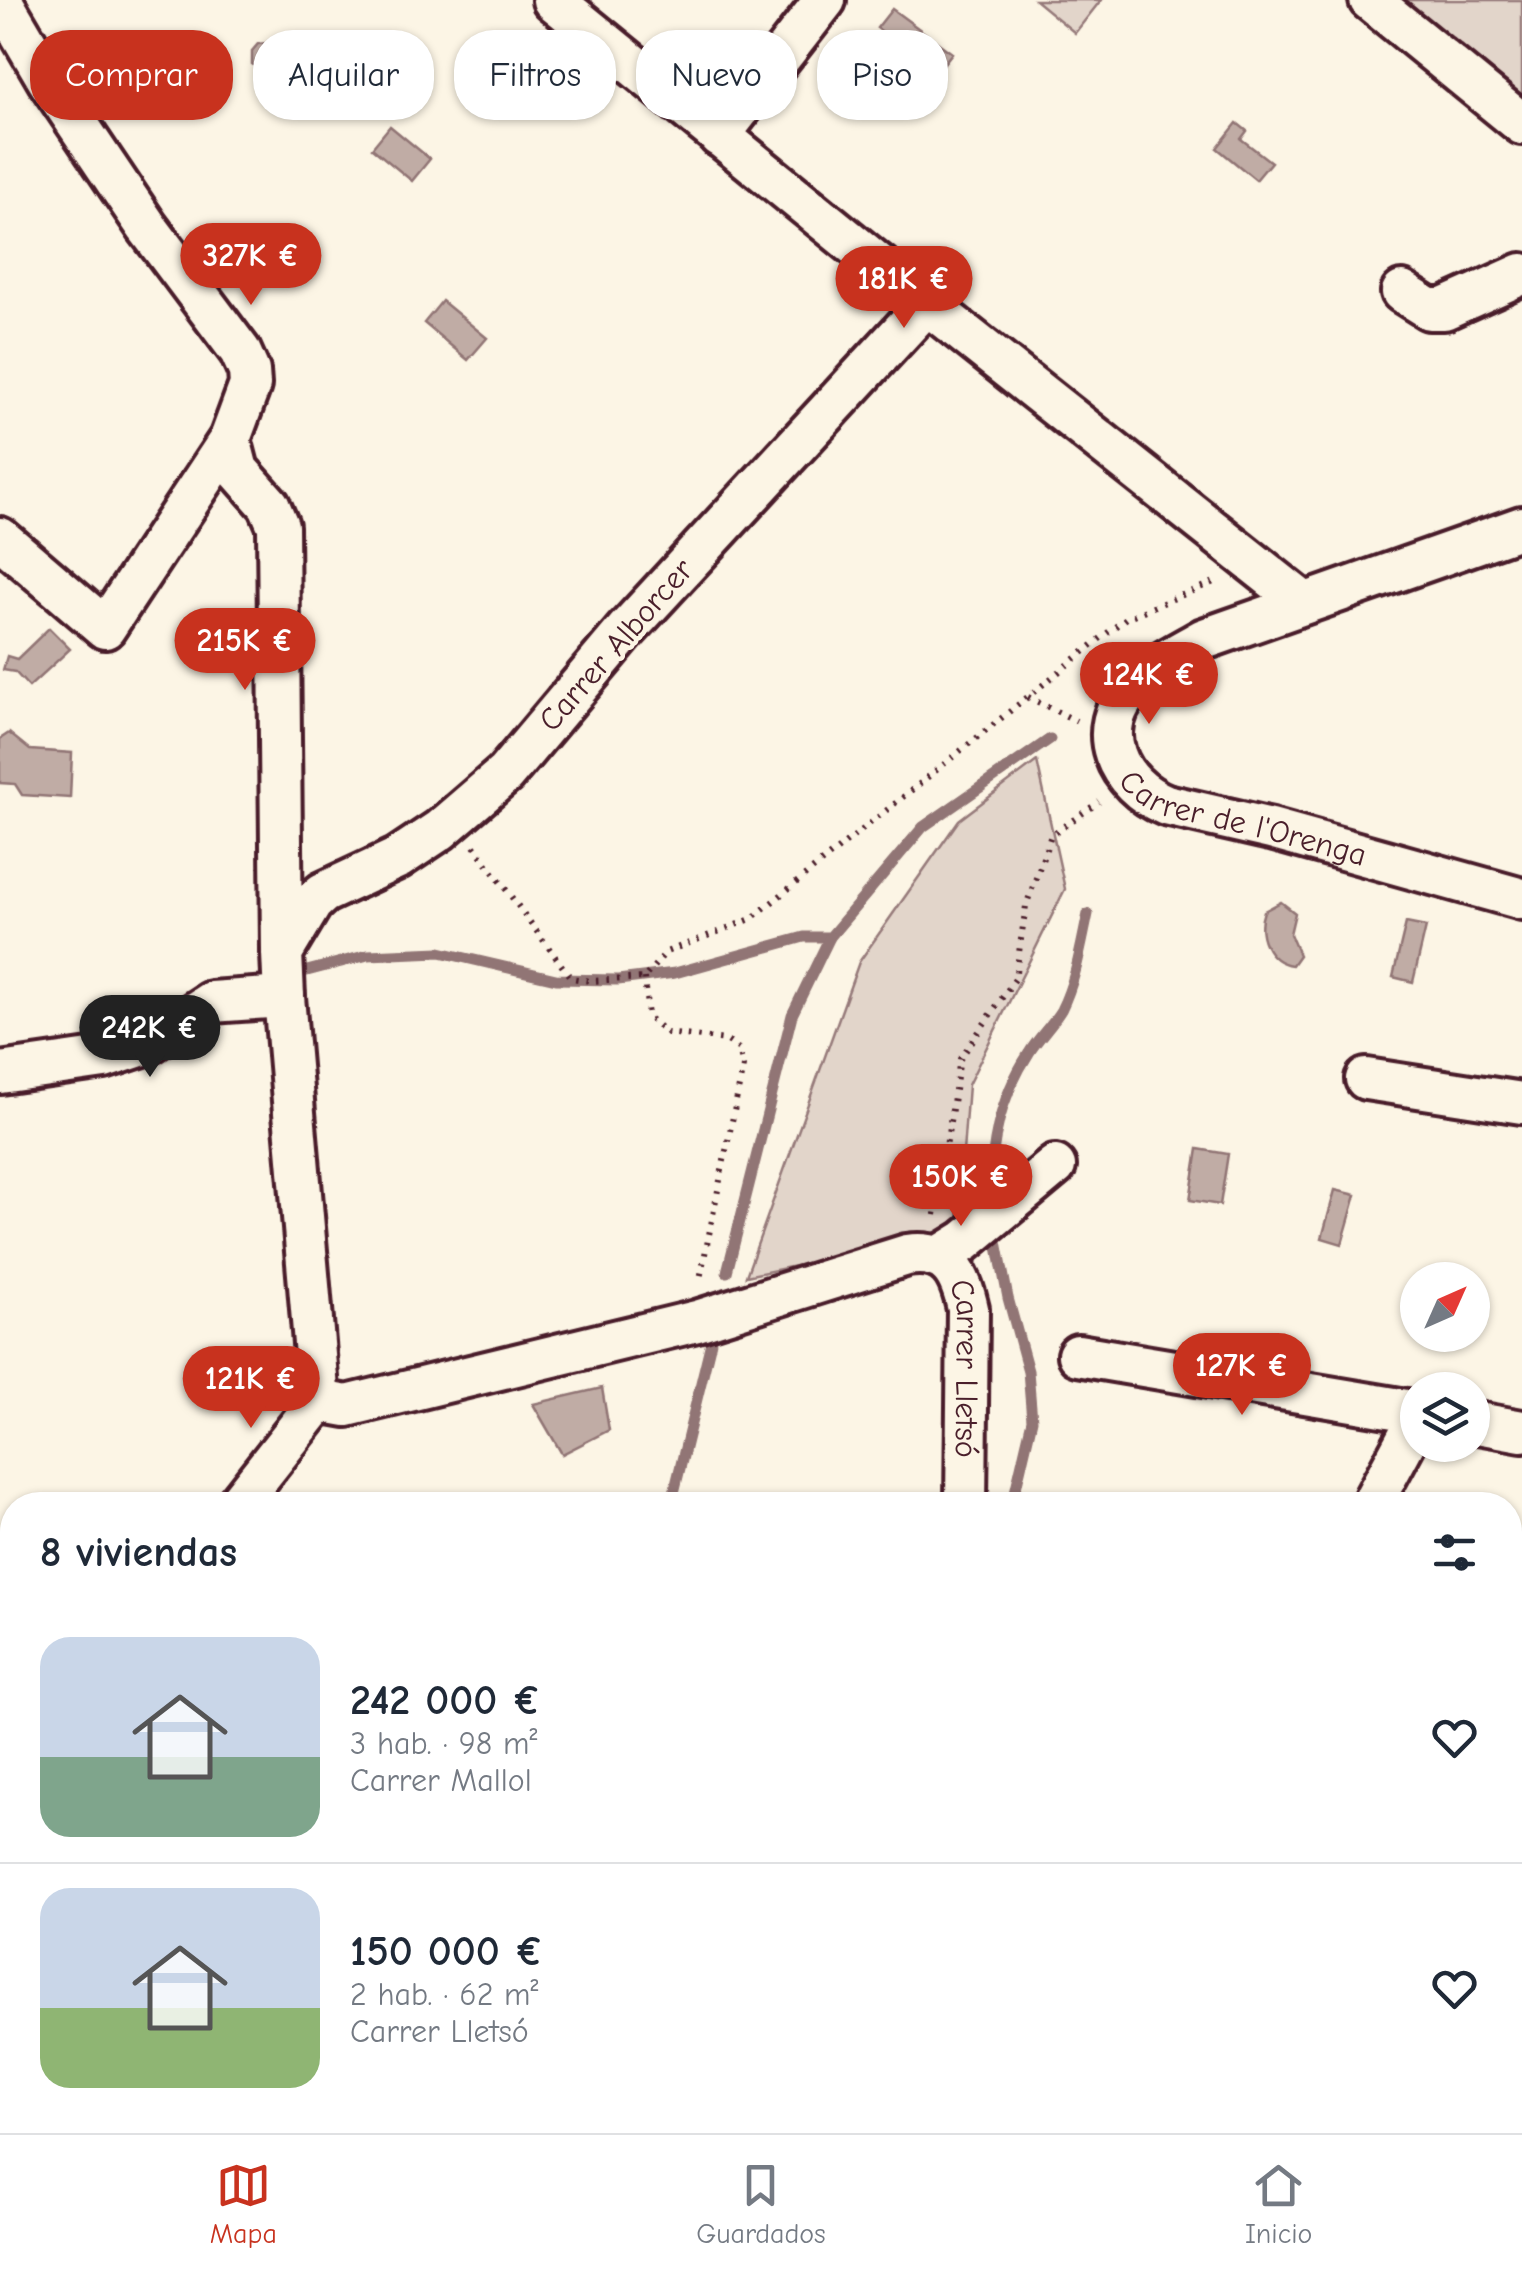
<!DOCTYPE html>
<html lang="es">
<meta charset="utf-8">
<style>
:root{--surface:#fff;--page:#f6f6f7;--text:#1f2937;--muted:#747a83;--line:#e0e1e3;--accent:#c8321e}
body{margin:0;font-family:"Comic Neue",sans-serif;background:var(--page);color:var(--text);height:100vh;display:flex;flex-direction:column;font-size:38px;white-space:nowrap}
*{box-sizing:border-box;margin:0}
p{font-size:32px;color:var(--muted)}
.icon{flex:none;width:55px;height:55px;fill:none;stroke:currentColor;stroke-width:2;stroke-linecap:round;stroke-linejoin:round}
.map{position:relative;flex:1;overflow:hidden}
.drawer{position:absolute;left:0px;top:1492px;width:1522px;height:642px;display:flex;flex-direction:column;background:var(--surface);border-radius:40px 40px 0 0;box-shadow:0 2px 8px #0004}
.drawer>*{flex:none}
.top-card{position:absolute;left:30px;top:30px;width:1000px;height:90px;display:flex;gap:20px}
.needle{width:65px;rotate:45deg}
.fabs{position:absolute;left:1400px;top:1262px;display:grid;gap:20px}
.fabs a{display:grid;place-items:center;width:90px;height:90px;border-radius:50%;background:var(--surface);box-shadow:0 2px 8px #0004;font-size:50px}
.price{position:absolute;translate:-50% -85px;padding:0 22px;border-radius:35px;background:var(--accent);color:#fff;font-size:32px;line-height:65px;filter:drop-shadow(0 2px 5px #0008)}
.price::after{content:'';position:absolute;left:50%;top:60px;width:30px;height:22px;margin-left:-15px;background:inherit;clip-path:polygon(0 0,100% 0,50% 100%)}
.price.active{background:#222;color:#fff}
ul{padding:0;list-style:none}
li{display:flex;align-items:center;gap:30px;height:250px;padding:0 40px}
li+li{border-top:2px solid var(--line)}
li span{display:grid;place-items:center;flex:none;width:280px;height:200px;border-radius:30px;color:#555}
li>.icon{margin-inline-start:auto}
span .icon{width:120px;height:120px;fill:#fffc;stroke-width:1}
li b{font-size:42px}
h2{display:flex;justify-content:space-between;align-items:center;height:120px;padding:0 40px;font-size:42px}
.tag{padding:0 35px;border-radius:40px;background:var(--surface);box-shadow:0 2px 8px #0004;font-size:35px;line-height:90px}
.tag.active{background:var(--accent);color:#fff}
.menu{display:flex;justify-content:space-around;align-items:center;height:140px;border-top:2px solid var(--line);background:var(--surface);font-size:28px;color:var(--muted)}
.menu a{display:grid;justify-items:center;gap:5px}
.menu .active{color:var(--accent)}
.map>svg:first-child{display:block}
.green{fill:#e2d5ca;stroke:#967a7a;stroke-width:2.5}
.water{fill:#c0aca5;stroke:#917474;stroke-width:2.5}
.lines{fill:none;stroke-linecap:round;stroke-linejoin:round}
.stream{stroke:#917474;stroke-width:11}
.minor-casing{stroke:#4a1f2b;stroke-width:48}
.path{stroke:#4a1f2b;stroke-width:6;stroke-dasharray:2.5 8;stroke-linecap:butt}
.minor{stroke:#fcf5e5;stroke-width:40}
.labels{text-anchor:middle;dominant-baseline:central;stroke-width:9;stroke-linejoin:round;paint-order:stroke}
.street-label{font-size:32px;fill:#4a1f2b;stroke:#fcf5e5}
</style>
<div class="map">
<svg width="1522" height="2133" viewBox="0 0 1522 2133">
<rect width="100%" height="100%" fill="#fcf5e5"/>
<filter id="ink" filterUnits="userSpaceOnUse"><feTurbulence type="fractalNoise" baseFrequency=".01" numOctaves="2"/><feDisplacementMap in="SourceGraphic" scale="20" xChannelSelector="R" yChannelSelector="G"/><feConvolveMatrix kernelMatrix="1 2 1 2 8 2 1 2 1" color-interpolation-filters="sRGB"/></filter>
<g filter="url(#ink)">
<!-- green -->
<g class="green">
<path d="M 1035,0 L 1101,0 L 1075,33 Z"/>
<path d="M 1397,0 L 1522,0 L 1522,103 Z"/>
<path d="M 1037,761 L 1065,889 L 968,1085 L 957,1233 L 746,1276 L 859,962 L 959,820 Z"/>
</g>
<!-- water -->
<g class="water">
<path d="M 892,9 L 952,53 L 937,72 L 877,28 Z"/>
<path d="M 295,33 L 301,36 L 303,44 C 294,63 272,79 252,64 L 252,51 L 258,44 L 277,42 Z"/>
<path d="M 145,90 L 153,95 L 155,104 L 147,117 C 130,121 110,118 100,103 L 102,97 L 108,92 L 129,94 Z"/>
<path d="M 1237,123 L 1247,131 L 1241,139 L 1271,162 L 1256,180 L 1217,148 Z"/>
<path d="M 390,126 L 430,159 L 412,181 L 372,148 Z"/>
<path d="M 442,301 L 487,338 L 468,360 L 424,323 Z"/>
<path d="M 49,628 L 70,649 L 29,687 L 15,672 L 3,670 L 7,656 L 17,659 Z"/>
<path d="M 9,733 L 30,750 L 72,753 L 70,798 L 22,795 L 15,784 L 0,783 L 0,739 Z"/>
<path d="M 1281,902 L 1295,913 L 1290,934 L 1299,955 L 1292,965 C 1267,962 1256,934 1264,911 Z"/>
<path d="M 1406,923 L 1426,927 L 1413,982 L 1393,977 Z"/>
<path d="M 1198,1149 L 1228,1154 L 1220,1205 L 1190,1200 Z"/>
<path d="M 1335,1190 L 1356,1195 L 1342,1244 L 1322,1238 Z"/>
<path d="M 602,1388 L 609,1430 L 562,1454 L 533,1404 Z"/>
</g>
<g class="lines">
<!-- stream -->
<g class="stream">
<path d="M 307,971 L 368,955 L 440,952 L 556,979 L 618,980 L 675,973 L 804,937 L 830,937 L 923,827 L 1050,739"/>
<path d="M 992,1207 C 988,1153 999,1099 1029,1053 C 1038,1038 1052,1025 1061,1010 C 1076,980 1081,946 1088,914"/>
<path d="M 994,1226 L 1008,1298 L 1028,1371 L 1032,1420 L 1012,1505"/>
<path d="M 727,1272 L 792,1015 L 830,937"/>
<path d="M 671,1505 L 711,1342"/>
<path d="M 484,2125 L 484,2122"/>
</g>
<!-- minor casing -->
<g class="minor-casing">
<g id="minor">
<path d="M 553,0 L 927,304 L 1304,603"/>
<path d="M 1370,0 L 1522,124"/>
<path d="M 719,136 L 825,0"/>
<path d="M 1402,292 L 1429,309 L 1444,309 L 1522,274"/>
<path id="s1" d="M 927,304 L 626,630 L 505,774 L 440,830 L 398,858 L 323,893 L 312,903 L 282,953 L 284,997 L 319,1401 L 347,1406 L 697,1321 L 907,1255 C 948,1249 960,1272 968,1309 L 966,1505"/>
<path d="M 230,439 L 238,470 L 269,505 L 278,526 L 282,950"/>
<path id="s2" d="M 1522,527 L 1204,639 C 1180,653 1152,666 1133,687 C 1091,730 1117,785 1166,805 L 1271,829 L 1522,899"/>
<path d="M 0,538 L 105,628 L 230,439 L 250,385 L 249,371 L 240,351 L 147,227 L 48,80 L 1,0"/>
<path d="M 0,1073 L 104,1058 L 149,1043 L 211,1002 L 284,997"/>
<path d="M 1366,1079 L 1522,1103"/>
<path d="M 939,1257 L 965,1241 L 1055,1166"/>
<path d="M 1078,1355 L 1418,1412"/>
<path d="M 1472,1422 L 1522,1431"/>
<path d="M 1375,1498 L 1418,1418"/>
<path d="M 237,1505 L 319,1401"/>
<path d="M 0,1802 L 12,1787"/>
<path d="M 1510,1857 L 1522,1863"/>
<path d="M 0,1880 L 12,1887"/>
<path d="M 1510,2096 L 1522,2101"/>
<path d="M 425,2122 L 444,2133"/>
<path d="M 246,2133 L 253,2122"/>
<path d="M 797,2133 L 829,2122"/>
<path d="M 1486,2133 L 1490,2122"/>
</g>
</g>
<!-- path -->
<g class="path">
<path d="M 1028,697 L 1076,721"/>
<path d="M 474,846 L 571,978 L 591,981 L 644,978 L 666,952 L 751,919 L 1126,618 L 1214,582"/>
<path d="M 644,978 L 648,1017 L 667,1033 L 726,1040 L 739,1049 L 743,1067 L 700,1279"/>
<path d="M 935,1215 L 960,1059 L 1015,979 L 1026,906 L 1051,835 L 1099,802"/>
</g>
<!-- minor -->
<use href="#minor" class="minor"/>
</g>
</g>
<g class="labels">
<!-- street labels -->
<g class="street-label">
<text transform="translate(616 645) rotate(-49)">Carrer Alborcer</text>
<text stroke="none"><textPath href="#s2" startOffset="648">Carrer de l'Orenga</textPath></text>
<text stroke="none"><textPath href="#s1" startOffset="2135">Carrer Lletsó</textPath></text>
</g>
</g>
</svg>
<div class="fabs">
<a><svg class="needle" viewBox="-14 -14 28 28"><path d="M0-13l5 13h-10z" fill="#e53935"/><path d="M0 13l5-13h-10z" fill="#747a83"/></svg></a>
<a><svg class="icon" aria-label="layers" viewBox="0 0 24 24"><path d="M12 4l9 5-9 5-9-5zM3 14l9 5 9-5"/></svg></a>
</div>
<b class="price" style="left:251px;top:308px">327K €</b>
<b class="price" style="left:904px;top:331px">181K €</b>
<b class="price" style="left:245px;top:693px">215K €</b>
<b class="price" style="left:1149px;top:727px">124K €</b>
<b class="price active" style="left:150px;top:1080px">242K €</b>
<b class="price" style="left:961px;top:1229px">150K €</b>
<b class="price" style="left:1242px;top:1418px">127K €</b>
<b class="price" style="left:251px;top:1431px">121K €</b>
<div class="top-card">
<a class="tag active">Comprar</a>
<a class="tag">Alquilar</a>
<a class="tag">Filtros</a>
<a class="tag">Nuevo</a>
<a class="tag">Piso</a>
</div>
<section class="drawer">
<h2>8 viviendas<svg class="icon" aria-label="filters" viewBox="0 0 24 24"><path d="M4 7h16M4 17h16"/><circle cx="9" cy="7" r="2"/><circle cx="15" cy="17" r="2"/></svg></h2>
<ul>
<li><span style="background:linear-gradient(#c9d6e8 60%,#7fa58c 0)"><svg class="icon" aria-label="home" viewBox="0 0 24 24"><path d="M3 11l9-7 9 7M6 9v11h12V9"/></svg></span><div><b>242 000 €</b><p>3 hab. · 98 m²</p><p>Carrer Mallol</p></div><svg class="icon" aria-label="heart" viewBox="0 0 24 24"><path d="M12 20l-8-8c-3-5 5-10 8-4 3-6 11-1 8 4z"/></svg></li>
<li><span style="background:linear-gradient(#c9d6e8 60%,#8fb573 0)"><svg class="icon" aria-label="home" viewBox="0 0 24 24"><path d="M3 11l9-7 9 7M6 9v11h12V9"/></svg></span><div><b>150 000 €</b><p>2 hab. · 62 m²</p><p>Carrer Lletsó</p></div><svg class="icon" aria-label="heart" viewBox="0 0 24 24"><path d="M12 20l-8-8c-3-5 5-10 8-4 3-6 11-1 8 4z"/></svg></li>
</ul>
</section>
</div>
<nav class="menu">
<a class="active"><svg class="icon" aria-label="map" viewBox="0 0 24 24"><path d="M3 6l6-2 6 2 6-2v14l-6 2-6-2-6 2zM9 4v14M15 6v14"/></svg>Mapa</a>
<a><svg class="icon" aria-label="saved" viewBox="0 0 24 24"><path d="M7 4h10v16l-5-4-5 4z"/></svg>Guardados</a>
<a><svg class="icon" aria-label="home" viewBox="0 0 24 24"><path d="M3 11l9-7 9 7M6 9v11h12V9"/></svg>Inicio</a>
</nav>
